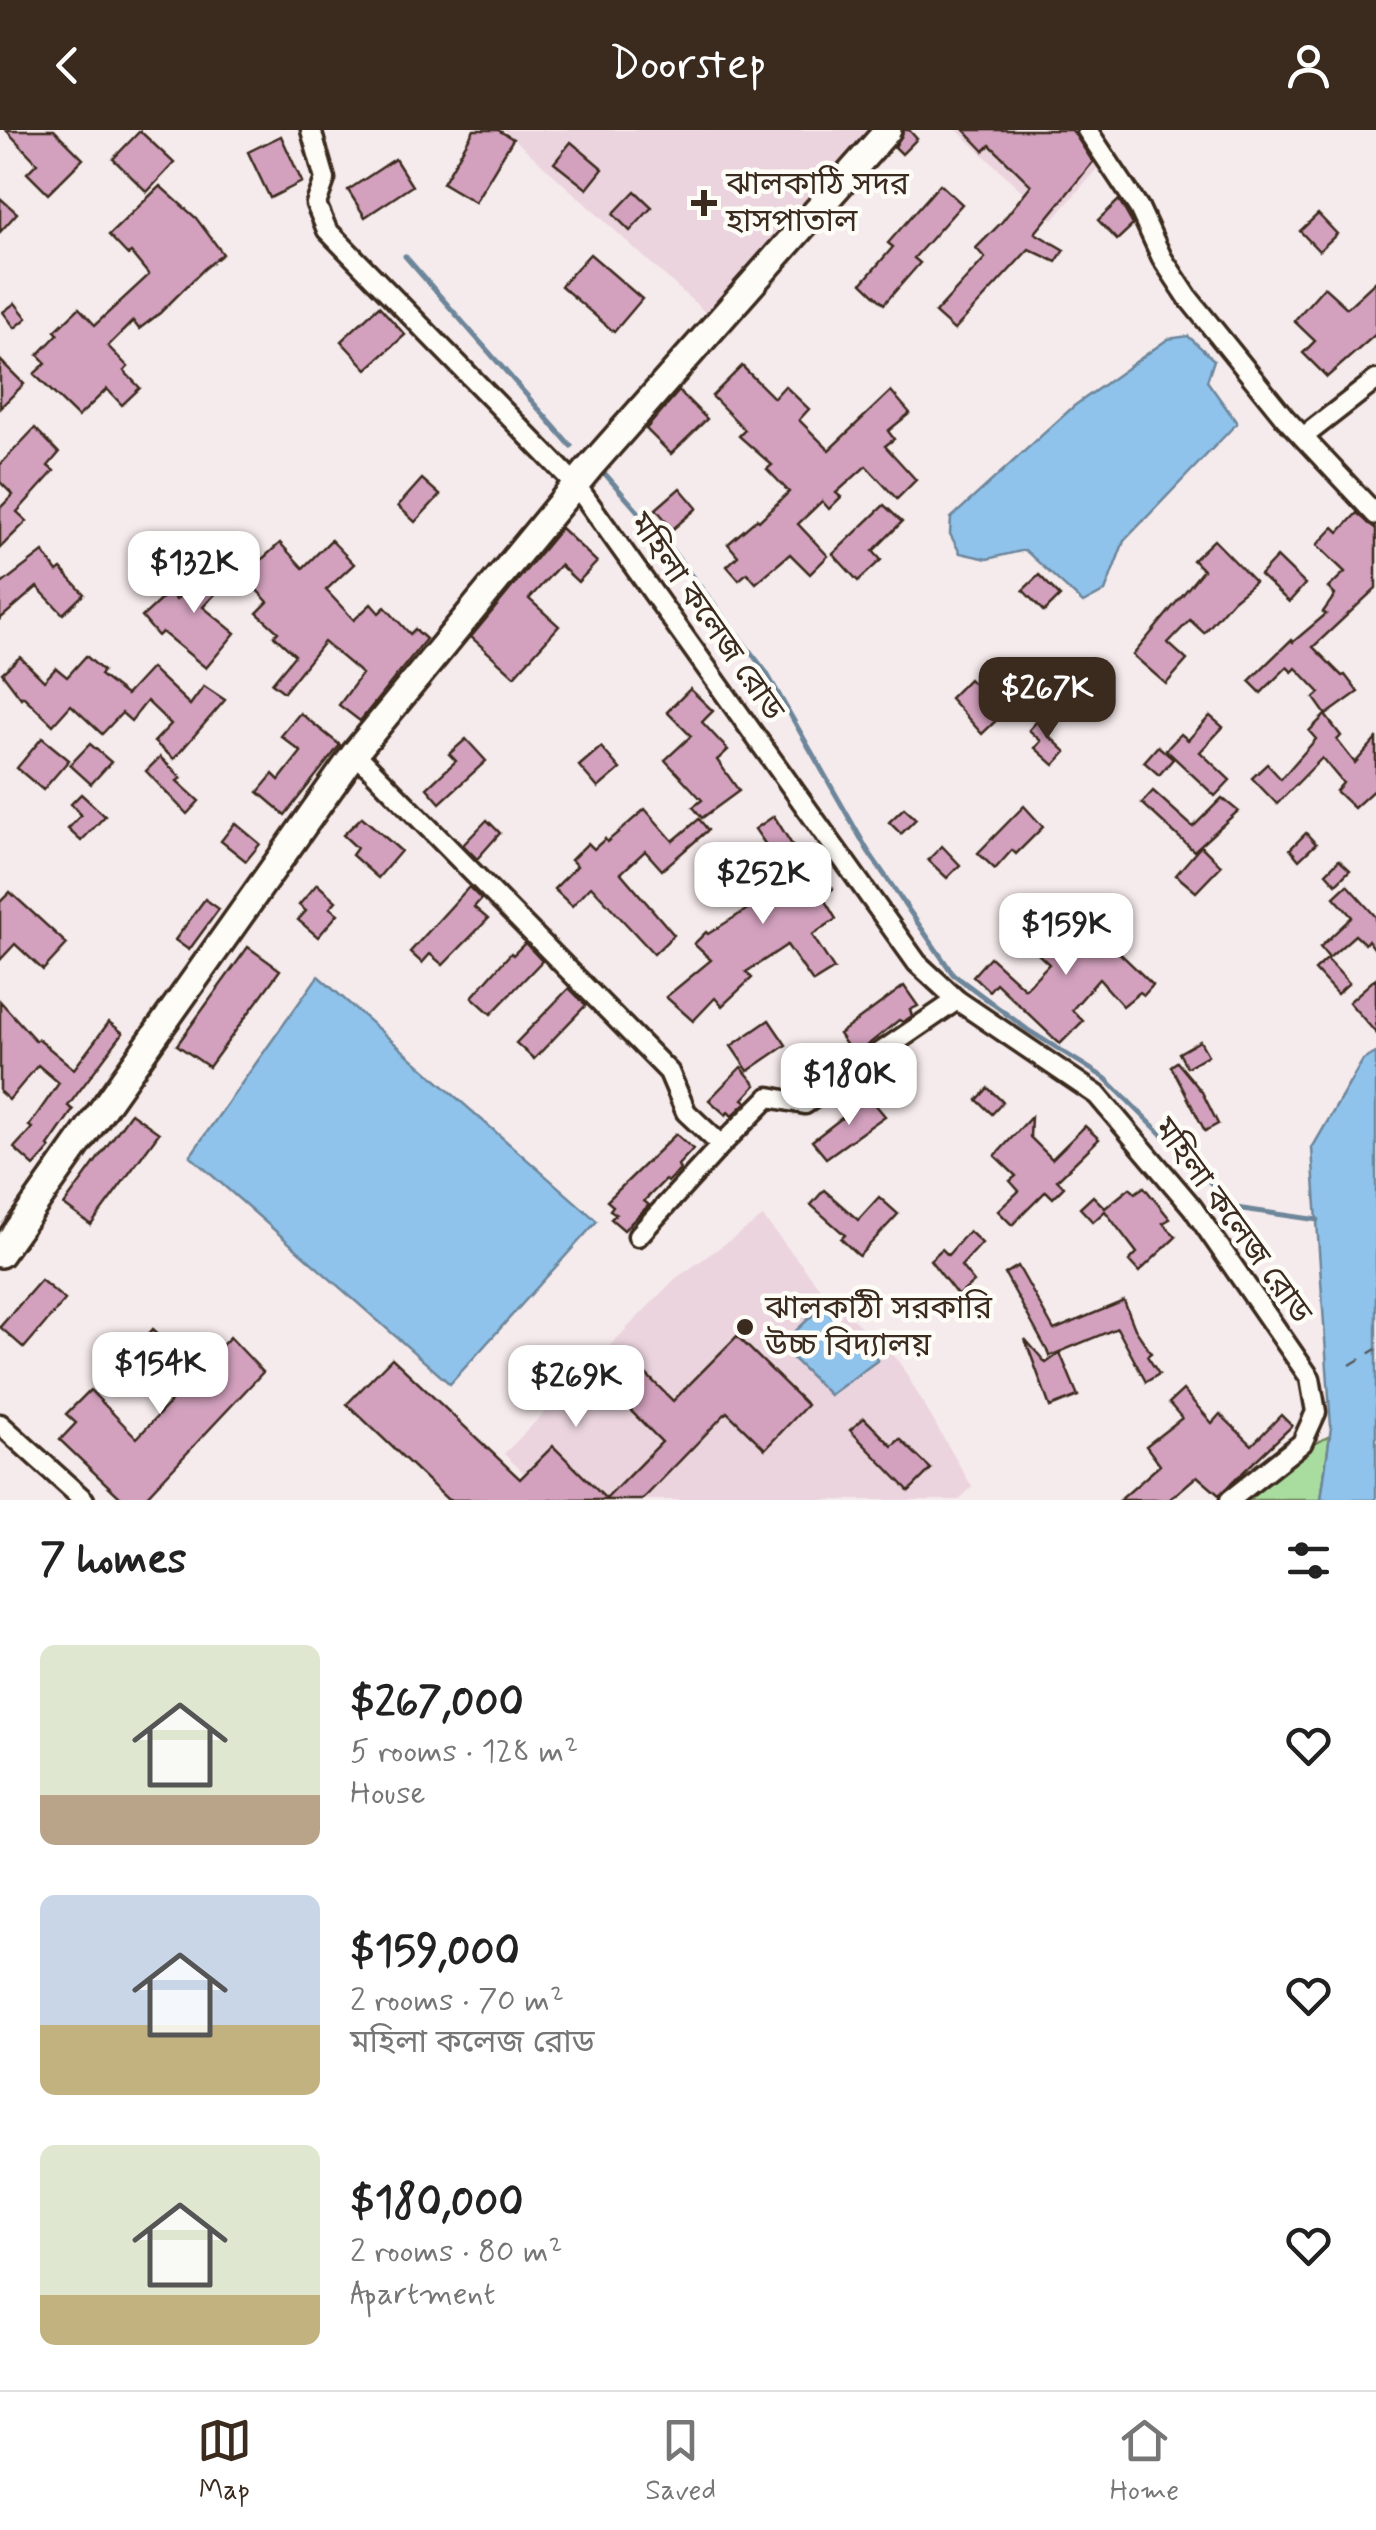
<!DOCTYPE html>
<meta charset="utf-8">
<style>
:root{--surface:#fff;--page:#f6f6f6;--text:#222;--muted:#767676;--line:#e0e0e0;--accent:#3b2a1e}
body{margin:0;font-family:Mynerve,"Noto Sans Bengali",sans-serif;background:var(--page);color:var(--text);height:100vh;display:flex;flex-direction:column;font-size:38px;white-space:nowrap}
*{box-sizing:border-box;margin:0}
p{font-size:32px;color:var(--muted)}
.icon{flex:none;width:55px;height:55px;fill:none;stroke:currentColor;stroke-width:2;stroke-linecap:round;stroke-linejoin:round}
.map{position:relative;height:1370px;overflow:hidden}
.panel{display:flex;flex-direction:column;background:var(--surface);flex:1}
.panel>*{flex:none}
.price{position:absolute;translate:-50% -85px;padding:0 22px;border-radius:20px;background:#fff;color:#222;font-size:32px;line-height:65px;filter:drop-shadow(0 2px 5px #0008)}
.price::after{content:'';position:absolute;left:50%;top:60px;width:30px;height:22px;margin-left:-15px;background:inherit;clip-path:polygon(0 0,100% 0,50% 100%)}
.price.selected{background:var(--accent);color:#fff}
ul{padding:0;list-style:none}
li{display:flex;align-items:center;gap:30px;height:250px;padding:0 40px}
li span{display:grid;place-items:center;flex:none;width:280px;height:200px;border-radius:15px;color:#555}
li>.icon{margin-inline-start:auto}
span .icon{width:120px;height:120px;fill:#fffc;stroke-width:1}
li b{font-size:42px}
h2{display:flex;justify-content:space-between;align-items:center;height:120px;padding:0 40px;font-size:42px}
header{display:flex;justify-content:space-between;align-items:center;height:130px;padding:0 40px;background:var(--accent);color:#fff;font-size:45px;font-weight:600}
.menu{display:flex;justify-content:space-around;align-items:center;height:140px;border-top:2px solid var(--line);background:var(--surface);font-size:28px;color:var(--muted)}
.menu a{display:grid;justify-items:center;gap:5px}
.menu .selected{color:var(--accent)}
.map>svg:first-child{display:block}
.built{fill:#ebd4de}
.green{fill:#a9dd9f;stroke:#72845e;stroke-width:2.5}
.water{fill:#8fc3ec;stroke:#6d869a;stroke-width:2.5}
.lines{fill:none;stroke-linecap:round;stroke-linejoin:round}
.stream{stroke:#6d869a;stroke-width:5}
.ferry{stroke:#54585c;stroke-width:2.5;stroke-dasharray:12 10;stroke-linecap:butt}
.building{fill:#d3a1be;stroke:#3b2a1e;stroke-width:2.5}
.minor-casing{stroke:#3b2a1e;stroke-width:25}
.secondary-casing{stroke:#3b2a1e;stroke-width:32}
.minor{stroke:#fdfcf7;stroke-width:18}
.secondary{stroke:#fdfcf7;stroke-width:25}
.poi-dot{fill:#3b2a1e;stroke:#fdfcf7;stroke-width:4}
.labels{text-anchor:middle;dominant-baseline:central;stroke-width:9;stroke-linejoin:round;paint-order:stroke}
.poi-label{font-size:32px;fill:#3b2a1e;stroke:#fdfcf7;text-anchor:start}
.street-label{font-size:32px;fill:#3b2a1e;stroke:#fdfcf7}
</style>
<header><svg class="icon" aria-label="back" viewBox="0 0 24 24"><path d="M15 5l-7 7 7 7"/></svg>Doorstep<svg class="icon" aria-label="person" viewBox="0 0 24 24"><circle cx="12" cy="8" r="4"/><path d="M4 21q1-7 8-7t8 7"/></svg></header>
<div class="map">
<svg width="1376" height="1370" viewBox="0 0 1376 1370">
<rect width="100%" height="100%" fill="#f5eaec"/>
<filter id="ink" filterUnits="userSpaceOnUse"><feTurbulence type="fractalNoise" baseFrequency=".01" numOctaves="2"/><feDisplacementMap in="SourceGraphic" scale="20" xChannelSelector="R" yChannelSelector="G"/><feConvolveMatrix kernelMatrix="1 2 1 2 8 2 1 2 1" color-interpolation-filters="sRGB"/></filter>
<g filter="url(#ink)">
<!-- built -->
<g class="built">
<path d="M 504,0 L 888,0 L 717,193 Z"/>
<path d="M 957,0 L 1086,0 L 1106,28 L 1053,90 Z"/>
<path d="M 763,1087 L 825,1164 L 898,1230 L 972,1357 L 959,1370 L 553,1370 L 504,1324 L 675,1149 Z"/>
</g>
<!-- green -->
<path class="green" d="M 1330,1306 L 1321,1370 L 1244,1370 L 1311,1315 Z"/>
<!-- water -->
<g class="water">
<path d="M 1188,206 L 1214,230 L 1207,251 L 1237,293 L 1124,411 L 1105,461 L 1083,473 L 1025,420 L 987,429 L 960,423 L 950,404 L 951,388 L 1074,276 L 1168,209 Z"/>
<path d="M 318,846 L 597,1091 L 450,1254 L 190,1026 Z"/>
<path d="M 1376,923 L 1376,1370 L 1321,1370 L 1331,1297 L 1312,1018 L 1363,930 Z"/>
<path d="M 822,1176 L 878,1230 L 830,1265 L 780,1216 Z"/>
</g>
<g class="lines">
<!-- stream -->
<g class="stream">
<path d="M 405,126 L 571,316"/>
<path d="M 606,345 L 670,418 L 766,542 L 868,721 L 953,844 L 1028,900 L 1105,948 L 1236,1078 L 1318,1090"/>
</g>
<!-- ferry -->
<path class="ferry" d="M 1350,1235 L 1376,1219"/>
</g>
<!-- building -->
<g class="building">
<path d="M 6,0 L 54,0 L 83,29 L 48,64 L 27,43 L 37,33 Z"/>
<path d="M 474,0 L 498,0 L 513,9 L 475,72 L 443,53 Z"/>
<path d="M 904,0 L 909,0 L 917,9 L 902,24 L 895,17 Z"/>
<path d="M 964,0 L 1072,0 L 1093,32 L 1035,103 L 1064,120 L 1056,132 L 1029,119 L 954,200 L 935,183 L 985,128 L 976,118 L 1001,93 L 1031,55 L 990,15 L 984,21 Z"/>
<path d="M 140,1 L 174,33 L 147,62 L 113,29 Z"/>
<path d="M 281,6 L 302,52 L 270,68 L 248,22 Z"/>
<path d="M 571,12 L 603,39 L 587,59 L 554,33 Z"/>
<path d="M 395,29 L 412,56 L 365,87 L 348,60 Z"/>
<path d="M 940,54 L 962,74 L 914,128 L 920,133 L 884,174 L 862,153 L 893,117 L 888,113 Z"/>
<path d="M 160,56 L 196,88 L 223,124 L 204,139 L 160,183 L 139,199 L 133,191 L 108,216 L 128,237 L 124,241 L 140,258 L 122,275 L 107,259 L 78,287 L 34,244 L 46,233 L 38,225 L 58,204 L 55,201 L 79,178 L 95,195 L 149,145 L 131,123 L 128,125 L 109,105 Z"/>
<path d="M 635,61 L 652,77 L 630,101 L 613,84 Z"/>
<path d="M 0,68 L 17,83 L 0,102 Z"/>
<path d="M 1119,70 L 1133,95 L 1117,110 L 1098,90 Z"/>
<path d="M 1318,84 L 1337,104 L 1319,121 L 1300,101 Z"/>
<path d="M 590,124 L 642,169 L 614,202 L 561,156 Z"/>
<path d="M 1376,151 L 1376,204 L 1327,247 L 1303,223 L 1315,211 L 1294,191 L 1324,157 L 1347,178 Z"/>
<path d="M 15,173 L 27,188 L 15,198 L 3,182 Z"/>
<path d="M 379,176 L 405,205 L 367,239 L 341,211 Z"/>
<path d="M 0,230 L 24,254 L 0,278 Z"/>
<path d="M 742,236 L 774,268 L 785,256 L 809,279 L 799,290 L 829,320 L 891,261 L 910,283 L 888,301 L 894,309 L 885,316 L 916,350 L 897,369 L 866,336 L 836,363 L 841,367 L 829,379 L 822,371 L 798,394 L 828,426 L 810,444 L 790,424 L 756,453 L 747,443 L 739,450 L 727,436 L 738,426 L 728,414 L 757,389 L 759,391 L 789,362 L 767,339 L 772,335 L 739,306 L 745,300 L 712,266 Z"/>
<path d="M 679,261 L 707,289 L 671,324 L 646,299 Z"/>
<path d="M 35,298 L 59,323 L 48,336 L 54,341 L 17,382 L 27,391 L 0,418 L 0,378 L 13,365 L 0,352 L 0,335 Z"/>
<path d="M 422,349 L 440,365 L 415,392 L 398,376 Z"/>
<path d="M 680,358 L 697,378 L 673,399 L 656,379 Z"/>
<path d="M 884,375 L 902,392 L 873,421 L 881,430 L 858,451 L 833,424 Z"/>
<path d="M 1357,383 L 1376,399 L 1376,458 L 1313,517 L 1342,546 L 1345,545 L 1358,562 L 1326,585 L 1314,568 L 1320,563 L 1296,538 L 1292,542 L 1287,537 L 1261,563 L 1249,551 L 1291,510 L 1293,512 L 1326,484 L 1323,482 L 1335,465 L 1328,458 L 1345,442 L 1317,415 L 1334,397 L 1339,402 Z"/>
<path d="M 561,398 L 597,432 L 578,452 L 560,435 L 529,469 L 559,496 L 514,546 L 471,507 Z"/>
<path d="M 331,410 L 354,434 L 326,460 L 354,490 L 371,474 L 379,483 L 385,477 L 410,504 L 415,499 L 426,509 L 360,591 L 339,575 L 362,544 L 324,512 L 284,562 L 272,553 L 295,525 L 274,506 L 278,502 L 257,483 L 268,472 L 241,443 L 255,429 L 259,432 L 280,413 L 303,438 Z"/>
<path d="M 1214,410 L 1255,452 L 1233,470 L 1204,503 L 1190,490 L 1168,513 L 1187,530 L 1166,554 L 1133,525 L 1203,440 L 1193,430 Z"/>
<path d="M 43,422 L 57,442 L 61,439 L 84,464 L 63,484 L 37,457 L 0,489 L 0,455 Z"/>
<path d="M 1277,427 L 1305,454 L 1289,472 L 1260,445 Z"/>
<path d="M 215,428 L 233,445 L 203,477 L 235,503 L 206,538 L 162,502 L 158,506 L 142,487 L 169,462 L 176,470 Z"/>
<path d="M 1039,445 L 1060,466 L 1044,482 L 1023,460 Z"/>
<path d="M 86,526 L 103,541 L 100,545 L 126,565 L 151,538 L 190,575 L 204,556 L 225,570 L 174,629 L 154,612 L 171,594 L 147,571 L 131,591 L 122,583 L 102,604 L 71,575 L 53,595 L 23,566 L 21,568 L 2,543 L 20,527 L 44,551 L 56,538 L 67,547 Z"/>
<path d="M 969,549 L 1003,584 L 982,604 L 950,568 Z"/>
<path d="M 690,559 L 713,581 L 702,592 L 728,620 L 717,630 L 739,661 L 702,688 L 693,677 L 702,670 L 665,630 L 691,606 L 667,582 Z"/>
<path d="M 300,583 L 340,615 L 285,685 L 258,662 L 273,644 L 279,650 L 301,622 L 281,606 Z"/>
<path d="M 1325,585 L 1341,606 L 1337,610 L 1355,633 L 1376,609 L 1376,658 L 1354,678 L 1336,661 L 1343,653 L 1322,628 L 1277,674 L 1252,648 L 1267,634 L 1281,649 L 1316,609 L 1309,601 Z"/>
<path d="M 1210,586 L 1223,597 L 1200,622 L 1230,650 L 1215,666 L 1166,620 L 1181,604 L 1188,610 Z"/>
<path d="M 1040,588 L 1053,600 L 1048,605 L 1066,622 L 1054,635 L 1035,618 L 1041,611 L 1029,600 Z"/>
<path d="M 42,608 L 69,630 L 43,660 L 17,638 Z"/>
<path d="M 466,609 L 486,631 L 440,673 L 427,658 L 456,631 L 449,624 Z"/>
<path d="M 90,614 L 111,632 L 91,654 L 70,635 Z"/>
<path d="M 1158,616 L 1173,629 L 1159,645 L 1144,632 Z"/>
<path d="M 601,617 L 620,639 L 598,658 L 579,636 Z"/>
<path d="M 160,627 L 181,648 L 177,651 L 199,671 L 187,684 L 146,641 Z"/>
<path d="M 1153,661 L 1193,697 L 1222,668 L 1238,681 L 1194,721 L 1142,673 Z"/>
<path d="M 81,664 L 105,686 L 81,711 L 68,699 L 81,685 L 71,674 Z"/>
<path d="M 1024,676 L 1043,697 L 1016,724 L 1012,720 L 995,739 L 978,723 Z"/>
<path d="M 904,678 L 916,689 L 901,704 L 889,692 Z"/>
<path d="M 645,679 L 673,711 L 699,689 L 708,700 L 662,740 L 645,721 L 621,743 L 674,805 L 654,824 L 591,756 L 572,776 L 554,759 L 577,736 L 571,730 L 588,713 L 594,719 L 605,709 L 607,712 Z"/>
<path d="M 774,686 L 812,747 L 821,741 L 833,759 L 822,766 L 836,789 L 812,805 L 834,839 L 813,852 L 787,815 L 746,842 L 752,848 L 722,876 L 715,868 L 693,891 L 666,867 L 711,830 L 694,814 L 706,802 L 708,804 L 754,775 L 738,752 L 774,727 L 755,699 Z"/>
<path d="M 362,687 L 401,721 L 378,748 L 352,725 L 357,718 L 343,705 Z"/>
<path d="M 487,690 L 500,703 L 477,729 L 463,715 Z"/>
<path d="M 235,693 L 260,714 L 246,731 L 221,711 Z"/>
<path d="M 1306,703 L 1316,714 L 1299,730 L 1290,719 Z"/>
<path d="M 942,716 L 960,735 L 947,748 L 928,730 Z"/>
<path d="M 1201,716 L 1221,736 L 1196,762 L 1176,745 Z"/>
<path d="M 726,728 L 737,745 L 711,763 L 700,746 Z"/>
<path d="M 1339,730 L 1350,740 L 1336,754 L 1326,743 Z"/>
<path d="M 317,754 L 336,771 L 330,778 L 338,784 L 318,807 L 298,790 L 306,781 L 299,775 Z"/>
<path d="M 1347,755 L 1376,787 L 1376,821 L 1368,810 L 1365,814 L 1355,805 L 1329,828 L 1320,817 L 1352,787 L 1334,767 Z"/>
<path d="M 469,757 L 481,769 L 474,777 L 488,789 L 443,835 L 430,824 L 422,833 L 410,822 Z"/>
<path d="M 10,762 L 67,814 L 43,840 L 15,814 L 0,830 L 0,772 Z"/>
<path d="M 205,769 L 219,779 L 189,820 L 175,810 Z"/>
<path d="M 1050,784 L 1092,822 L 1104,808 L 1153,855 L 1144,865 L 1140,862 L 1123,876 L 1099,849 L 1072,880 L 1083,891 L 1060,914 L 996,853 L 989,861 L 973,846 L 990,827 L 1025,859 L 1049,834 L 1025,812 Z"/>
<path d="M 525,813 L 542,831 L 491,884 L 472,867 L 511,823 L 513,825 Z"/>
<path d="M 248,817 L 280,840 L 209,937 L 177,915 Z"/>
<path d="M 1327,829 L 1349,853 L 1337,864 L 1315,840 Z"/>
<path d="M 1376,848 L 1376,903 L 1349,872 Z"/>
<path d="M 904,856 L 918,876 L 910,880 L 912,886 L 903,892 L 899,890 L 859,922 L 851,922 L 839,904 Z"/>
<path d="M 569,858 L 586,875 L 534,929 L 516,913 Z"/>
<path d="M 0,871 L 36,911 L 38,909 L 74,939 L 109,892 L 123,903 L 68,976 L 73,980 L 48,1016 L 50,1018 L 34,1036 L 14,1018 L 32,998 L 29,996 L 59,953 L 38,935 L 9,970 L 0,962 Z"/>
<path d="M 769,890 L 786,915 L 748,941 L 731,916 Z"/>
<path d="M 1200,911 L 1208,925 L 1187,937 L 1179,923 Z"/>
<path d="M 1177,932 L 1202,962 L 1218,994 L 1205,1001 L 1171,936 Z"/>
<path d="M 741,937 L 756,955 L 743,969 L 747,972 L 732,986 L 728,982 L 726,985 L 709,970 Z"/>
<path d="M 988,958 L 1003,972 L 992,984 L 977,970 Z"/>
<path d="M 869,967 L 885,986 L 826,1028 L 812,1011 Z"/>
<path d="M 131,983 L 159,1003 L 91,1095 L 64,1075 Z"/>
<path d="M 1031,987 L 1030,1007 L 1052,1029 L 1085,996 L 1099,1009 L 1057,1050 L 1064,1057 L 1053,1068 L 1046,1061 L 1012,1095 L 998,1081 L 1019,1061 L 1010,1051 L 1016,1046 L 995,1026 Z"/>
<path d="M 676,1004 L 693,1019 L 678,1035 L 680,1040 L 668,1052 L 665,1050 L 644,1071 L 649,1075 L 624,1100 L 611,1089 L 616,1084 L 610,1080 L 613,1076 L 607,1071 Z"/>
<path d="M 1144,1057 L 1170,1089 L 1163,1093 L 1176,1107 L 1139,1142 L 1129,1131 L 1137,1123 L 1105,1081 L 1093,1092 L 1080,1078 L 1093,1066 L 1105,1078 L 1130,1058 L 1135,1063 Z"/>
<path d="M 824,1060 L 858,1090 L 879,1067 L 898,1084 L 859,1126 L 841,1109 L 845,1105 L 811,1075 Z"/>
<path d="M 969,1101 L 982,1113 L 961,1136 L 974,1152 L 958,1166 L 930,1130 L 942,1119 L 948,1125 Z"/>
<path d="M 1018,1136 L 1054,1200 L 1124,1171 L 1135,1199 L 1151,1223 L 1147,1226 L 1159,1244 L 1146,1252 L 1117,1198 L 1050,1226 L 1005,1144 Z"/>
<path d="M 41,1150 L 65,1170 L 24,1218 L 0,1197 Z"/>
<path d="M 153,1199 L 192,1235 L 196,1230 L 202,1236 L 230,1207 L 263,1242 L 143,1370 L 123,1370 L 60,1310 L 76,1293 L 66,1284 L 90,1260 L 137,1308 L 178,1264 L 133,1222 Z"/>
<path d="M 737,1206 L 807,1275 L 765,1319 L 727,1282 L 642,1370 L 448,1370 L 347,1274 L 392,1228 L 520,1349 L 553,1316 L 606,1369 L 662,1312 L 618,1268 L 644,1242 L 673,1271 Z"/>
<path d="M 1025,1209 L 1046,1233 L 1060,1223 L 1078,1266 L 1050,1277 Z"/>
<path d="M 1183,1260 L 1212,1293 L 1220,1284 L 1252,1315 L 1281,1285 L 1292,1296 L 1219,1365 L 1197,1346 L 1169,1370 L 1120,1370 L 1160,1335 L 1146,1316 L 1182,1288 L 1169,1273 Z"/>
<path d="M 864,1288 L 892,1316 L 900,1309 L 931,1339 L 909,1361 L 850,1300 Z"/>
</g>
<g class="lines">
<!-- minor casing -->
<g class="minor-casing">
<g id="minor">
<path d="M 311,0 L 325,49 L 316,74 L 327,100 L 576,355 L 917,833 L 957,870 L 1097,965 L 1192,1077 L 1310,1248 L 1316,1282 L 1302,1313 L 1230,1370"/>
<path d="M 1087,0 L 1139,78 L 1162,128 L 1189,169 L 1285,288 L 1376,385"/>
<path d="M 1303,307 L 1376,250"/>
<path d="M 355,623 L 669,942 L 686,982 L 721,1015 L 638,1106"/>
<path d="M 721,1015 L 769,967 L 805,974 L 957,870"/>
<path d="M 0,1294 L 84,1370"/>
</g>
</g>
<!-- secondary casing -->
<g class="secondary-casing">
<path id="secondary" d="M 0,1124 L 355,623 L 590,337 L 888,0"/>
</g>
<!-- minor -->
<use href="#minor" class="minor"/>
<!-- secondary -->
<use href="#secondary" class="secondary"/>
</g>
</g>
<!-- markers -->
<g class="poi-dot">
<path d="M699 58h10v10h10v10h-10v10h-10v-10h-10v-10h10z"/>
<circle cx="745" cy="1197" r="10"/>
</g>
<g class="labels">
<!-- poi labels -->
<g class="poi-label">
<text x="726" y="55">ঝালকাঠি সদর<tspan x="726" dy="37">হাসপাতাল</tspan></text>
<text x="765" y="1179">ঝালকাঠী সরকারি<tspan x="765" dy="37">উচ্চ বিদ্যালয়</tspan></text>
</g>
<!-- street labels -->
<g class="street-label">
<text transform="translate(706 487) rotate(55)">মহিলা কলেজ রোড</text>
<text transform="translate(1232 1091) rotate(54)">মহিলা কলেজ রোড</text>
</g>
</g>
</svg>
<b class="price" style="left:194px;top:486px">$132K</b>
<b class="price selected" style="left:1047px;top:612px">$267K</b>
<b class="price" style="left:763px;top:797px">$252K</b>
<b class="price" style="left:1066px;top:848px">$159K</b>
<b class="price" style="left:849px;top:998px">$180K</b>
<b class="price" style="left:160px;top:1287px">$154K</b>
<b class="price" style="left:576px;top:1300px">$269K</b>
</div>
<section class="panel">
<h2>7 homes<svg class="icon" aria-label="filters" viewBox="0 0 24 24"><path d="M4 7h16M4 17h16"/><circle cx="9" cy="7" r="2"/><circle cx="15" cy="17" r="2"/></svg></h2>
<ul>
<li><span style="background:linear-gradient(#dfe7d0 75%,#b9a48a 0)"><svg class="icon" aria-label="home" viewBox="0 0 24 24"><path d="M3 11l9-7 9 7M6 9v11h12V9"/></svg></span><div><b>$267,000</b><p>5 rooms · 128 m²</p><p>House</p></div><svg class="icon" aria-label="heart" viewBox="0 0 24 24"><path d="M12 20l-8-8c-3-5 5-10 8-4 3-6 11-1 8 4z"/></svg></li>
<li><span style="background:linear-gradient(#c9d6e8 65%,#c2b280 0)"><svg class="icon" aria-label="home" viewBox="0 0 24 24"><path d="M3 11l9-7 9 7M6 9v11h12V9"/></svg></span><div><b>$159,000</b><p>2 rooms · 70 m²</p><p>মহিলা কলেজ রোড</p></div><svg class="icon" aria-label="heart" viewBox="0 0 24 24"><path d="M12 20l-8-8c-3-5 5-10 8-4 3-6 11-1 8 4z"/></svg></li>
<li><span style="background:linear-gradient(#dfe7d0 75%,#c2b280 0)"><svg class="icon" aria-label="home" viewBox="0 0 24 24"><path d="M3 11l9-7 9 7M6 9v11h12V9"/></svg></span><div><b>$180,000</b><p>2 rooms · 80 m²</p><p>Apartment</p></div><svg class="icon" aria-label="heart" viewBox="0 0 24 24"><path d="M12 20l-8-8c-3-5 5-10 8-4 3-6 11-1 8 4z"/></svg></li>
</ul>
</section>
<nav class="menu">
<a class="selected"><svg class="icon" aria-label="map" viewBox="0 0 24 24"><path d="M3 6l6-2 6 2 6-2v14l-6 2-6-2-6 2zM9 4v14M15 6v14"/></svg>Map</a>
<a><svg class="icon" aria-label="saved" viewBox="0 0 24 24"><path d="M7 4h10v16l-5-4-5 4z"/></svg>Saved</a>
<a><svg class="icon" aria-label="home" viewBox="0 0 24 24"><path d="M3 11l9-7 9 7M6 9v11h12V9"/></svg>Home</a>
</nav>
